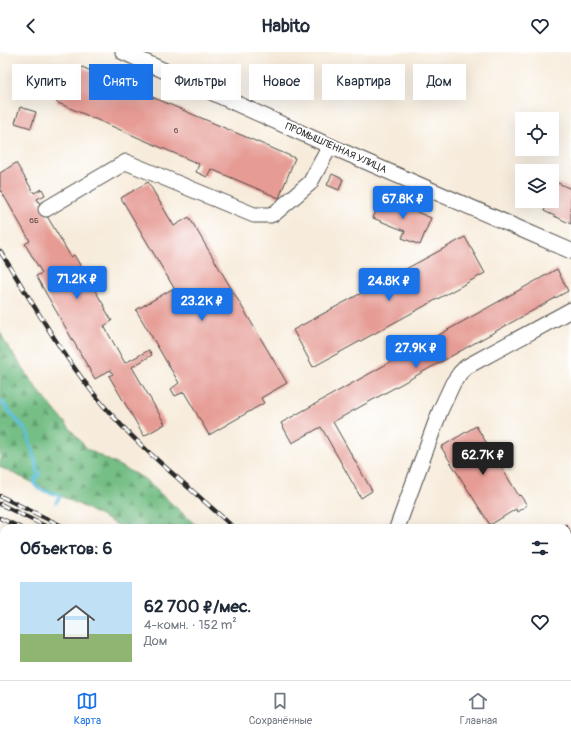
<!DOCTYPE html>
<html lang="ru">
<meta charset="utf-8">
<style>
:root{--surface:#fff;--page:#f6f6f7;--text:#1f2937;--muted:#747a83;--line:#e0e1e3;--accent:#1a73e8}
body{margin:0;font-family:Pangolin,sans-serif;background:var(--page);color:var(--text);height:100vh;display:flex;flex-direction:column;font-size:15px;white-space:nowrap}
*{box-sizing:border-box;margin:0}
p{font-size:13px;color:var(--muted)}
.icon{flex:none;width:22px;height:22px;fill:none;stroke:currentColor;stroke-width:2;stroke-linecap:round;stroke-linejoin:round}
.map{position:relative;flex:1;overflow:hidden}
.side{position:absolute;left:0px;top:472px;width:571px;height:156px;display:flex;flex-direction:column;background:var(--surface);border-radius:12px 12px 0 0;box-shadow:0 4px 16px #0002}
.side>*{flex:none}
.top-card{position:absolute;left:12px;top:12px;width:547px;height:36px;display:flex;gap:8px}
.tools{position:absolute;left:515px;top:60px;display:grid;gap:8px}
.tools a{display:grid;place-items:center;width:44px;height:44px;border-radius:0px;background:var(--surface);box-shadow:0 4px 16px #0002;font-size:20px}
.price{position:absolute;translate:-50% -34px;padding:0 9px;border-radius:4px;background:var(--accent);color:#fff;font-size:13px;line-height:26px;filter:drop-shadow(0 1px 2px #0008)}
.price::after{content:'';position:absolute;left:50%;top:24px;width:12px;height:9px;margin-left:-6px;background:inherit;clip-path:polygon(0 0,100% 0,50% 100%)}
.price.active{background:#222;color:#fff}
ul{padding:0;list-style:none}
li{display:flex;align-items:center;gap:12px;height:100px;padding:0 20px}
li+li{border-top:1px solid var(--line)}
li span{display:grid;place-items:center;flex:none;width:112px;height:80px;border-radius:0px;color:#555}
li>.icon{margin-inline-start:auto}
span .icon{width:48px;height:48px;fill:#fffc;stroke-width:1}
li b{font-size:17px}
h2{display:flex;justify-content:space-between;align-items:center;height:48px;padding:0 20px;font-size:17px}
.pill{padding:0 14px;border-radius:0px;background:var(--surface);box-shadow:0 4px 16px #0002;font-size:14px;line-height:36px}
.pill.active{background:var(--accent);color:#fff}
header{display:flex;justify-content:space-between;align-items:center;height:52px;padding:0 20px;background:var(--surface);font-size:18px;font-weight:700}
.menu{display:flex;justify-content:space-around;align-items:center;height:56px;border-top:1px solid var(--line);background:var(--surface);font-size:11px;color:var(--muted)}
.menu a{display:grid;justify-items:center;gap:2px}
.menu .active{color:var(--accent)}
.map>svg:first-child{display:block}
.forest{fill:url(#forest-firs);stroke:#507458}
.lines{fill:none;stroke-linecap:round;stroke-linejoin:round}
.stream{stroke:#5ec0dc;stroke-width:3.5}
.building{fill:#e69c95}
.minor-casing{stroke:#4a4845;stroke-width:17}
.minor{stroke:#fff;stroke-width:15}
.rail-casing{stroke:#2b2b2b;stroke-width:4.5}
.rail{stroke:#fff;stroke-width:3;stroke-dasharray:9;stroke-linecap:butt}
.labels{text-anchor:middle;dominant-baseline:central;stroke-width:4;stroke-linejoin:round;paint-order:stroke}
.number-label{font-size:8px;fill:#5a4746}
.street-label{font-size:10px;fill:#2b2b2b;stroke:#fff}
</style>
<header><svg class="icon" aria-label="back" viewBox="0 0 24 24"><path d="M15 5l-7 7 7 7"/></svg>Habito<svg class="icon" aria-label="heart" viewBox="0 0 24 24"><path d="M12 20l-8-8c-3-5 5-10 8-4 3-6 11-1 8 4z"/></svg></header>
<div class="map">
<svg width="571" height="628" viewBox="0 0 571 628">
<defs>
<pattern id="forest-firs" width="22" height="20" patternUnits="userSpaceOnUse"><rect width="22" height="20" fill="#74be85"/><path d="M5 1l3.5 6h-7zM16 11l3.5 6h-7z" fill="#5f9b6d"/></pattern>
</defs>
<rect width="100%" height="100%" fill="#fff"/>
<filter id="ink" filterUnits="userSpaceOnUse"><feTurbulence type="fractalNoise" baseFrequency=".025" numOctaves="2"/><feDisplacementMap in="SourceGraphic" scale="8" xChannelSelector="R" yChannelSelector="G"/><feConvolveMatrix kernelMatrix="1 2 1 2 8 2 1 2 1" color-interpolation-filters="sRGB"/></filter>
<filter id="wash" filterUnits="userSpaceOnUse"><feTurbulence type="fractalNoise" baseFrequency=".012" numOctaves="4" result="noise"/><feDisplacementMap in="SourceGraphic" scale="16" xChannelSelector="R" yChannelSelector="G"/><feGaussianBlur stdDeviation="0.9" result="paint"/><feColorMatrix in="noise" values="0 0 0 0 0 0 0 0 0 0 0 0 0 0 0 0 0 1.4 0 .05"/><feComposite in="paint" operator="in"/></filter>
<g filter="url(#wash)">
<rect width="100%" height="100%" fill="#f7ecdb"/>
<!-- forest -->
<g class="forest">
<path d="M 0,280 L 5,290 L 37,337 L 87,397 L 143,426 L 199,476 L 123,476 L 82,454 L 0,415 Z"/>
<path d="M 0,525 L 4,528 L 4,624 L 210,624 L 214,628 L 0,628 Z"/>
</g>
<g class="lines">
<!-- stream -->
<g class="stream">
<path d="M 0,348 L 27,380 L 39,423 L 35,426 L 35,433 L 39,437 L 59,443 L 59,446 L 56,450"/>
<path d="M 77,628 L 77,624"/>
</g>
</g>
<g id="blocks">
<!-- building -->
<g class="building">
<path d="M 82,15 L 295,106 L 279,146 L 211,117 L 207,125 L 196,120 L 199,112 L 56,50 L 65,30 L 74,34 Z"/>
<path d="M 20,55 L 36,60 L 31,76 L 15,71 Z"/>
<path d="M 16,111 L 34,141 L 42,137 L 45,143 L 37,147 L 71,205 L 74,203 L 106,257 L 105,257 L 112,269 L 104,274 L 125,311 L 149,298 L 152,303 L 132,315 L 165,372 L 144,384 L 109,324 L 113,322 L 110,318 L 95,327 L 36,224 L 42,221 L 25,192 L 30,189 L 0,137 L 0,121 Z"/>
<path d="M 332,122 L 343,127 L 339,138 L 327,133 Z"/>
<path d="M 148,130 L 174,174 L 189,165 L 287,331 L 261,346 L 264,351 L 209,383 L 184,340 L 175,344 L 171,337 L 179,331 L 136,258 L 174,236 L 121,146 Z"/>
<path d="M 558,131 L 571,137 L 571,172 L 544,159 L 549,149 L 552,149 L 552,143 Z"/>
<path d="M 382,145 L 431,166 L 420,193 L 402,186 L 405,179 L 373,166 Z"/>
<path d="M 465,185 L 485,221 L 313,315 L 293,278 Z"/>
<path d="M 557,217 L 568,239 L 333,370 L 372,439 L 361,446 L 321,375 L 292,391 L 281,371 Z"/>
<path d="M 476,374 L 519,444 L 520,443 L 527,453 L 517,460 L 516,457 L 490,473 L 441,395 Z"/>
<path d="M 566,472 L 571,480 L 571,501 L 567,504 L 567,476 L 561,476 Z"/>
<path d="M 571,518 L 571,624 L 568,626 L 571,628 L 558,628 L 556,624 L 567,624 L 567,521 Z"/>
<path d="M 500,624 L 530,624 L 533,628 L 504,628 Z"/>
</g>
</g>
</g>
<g filter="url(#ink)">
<use href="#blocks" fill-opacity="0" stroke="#4a4845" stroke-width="1"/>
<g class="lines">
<!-- minor casing -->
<g class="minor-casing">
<g id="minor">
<path d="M 123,0 L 330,94 L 571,199"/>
<path d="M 46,157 L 126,110 L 254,163 L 270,163 L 275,161 L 310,131 L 330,94"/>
<path d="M 397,476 L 440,359 L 453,331 L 460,321 L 466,315 L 571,258"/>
<path d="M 457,624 L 458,628"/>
</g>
</g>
<!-- minor -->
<use href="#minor" class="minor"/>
<!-- rail casing -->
<g class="rail-casing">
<g id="rail">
<path d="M 0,199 C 33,251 63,306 103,353 C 142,399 190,435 234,476"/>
<path d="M 0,444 L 66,476"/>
<path d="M 0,452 L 49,476"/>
<path d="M 0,466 L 21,476"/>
<path d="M 261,624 L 266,628"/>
<path d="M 278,624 L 283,628"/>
<path d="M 294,624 L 298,628"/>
<path d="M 352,624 L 355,628"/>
<path d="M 373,624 L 375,628"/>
</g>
</g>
<!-- rail -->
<use href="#rail" class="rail"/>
</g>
</g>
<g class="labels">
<!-- number labels -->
<g class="number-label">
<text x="176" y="78">6</text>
<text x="34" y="168">6Б</text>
</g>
<!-- street labels -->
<g class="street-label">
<text transform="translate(336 96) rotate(24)">ПРОМЫШЛЕННАЯ УЛИЦА</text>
</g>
</g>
</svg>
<div class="tools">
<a><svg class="icon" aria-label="locate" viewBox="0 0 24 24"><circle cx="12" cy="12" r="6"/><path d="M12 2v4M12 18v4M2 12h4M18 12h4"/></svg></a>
<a><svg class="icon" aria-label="layers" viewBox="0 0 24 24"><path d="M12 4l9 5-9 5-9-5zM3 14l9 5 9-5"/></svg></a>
</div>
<b class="price" style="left:403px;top:168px">67.8K ₽</b>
<b class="price" style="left:77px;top:248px">71.2K ₽</b>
<b class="price" style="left:389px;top:250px">24.8K ₽</b>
<b class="price" style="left:202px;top:270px">23.2K ₽</b>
<b class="price" style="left:416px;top:317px">27.9K ₽</b>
<b class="price active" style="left:483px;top:424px">62.7K ₽</b>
<div class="top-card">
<a class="pill">Купить</a>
<a class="pill active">Снять</a>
<a class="pill">Фильтры</a>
<a class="pill">Новое</a>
<a class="pill">Квартира</a>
<a class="pill">Дом</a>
</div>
<section class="side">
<h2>Объектов: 6<svg class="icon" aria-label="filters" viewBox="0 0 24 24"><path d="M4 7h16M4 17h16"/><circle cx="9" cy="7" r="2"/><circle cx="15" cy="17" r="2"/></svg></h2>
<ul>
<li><span style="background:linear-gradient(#bfe0f5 65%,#8fb573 0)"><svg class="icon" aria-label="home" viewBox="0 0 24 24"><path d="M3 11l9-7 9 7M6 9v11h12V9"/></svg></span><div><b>62 700 ₽/мес.</b><p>4-комн. · 152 m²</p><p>Дом</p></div><svg class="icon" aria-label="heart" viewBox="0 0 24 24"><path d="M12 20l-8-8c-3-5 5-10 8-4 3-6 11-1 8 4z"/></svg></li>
</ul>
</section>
</div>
<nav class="menu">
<a class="active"><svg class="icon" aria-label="map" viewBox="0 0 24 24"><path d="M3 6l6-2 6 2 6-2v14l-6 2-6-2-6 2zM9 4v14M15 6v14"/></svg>Карта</a>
<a><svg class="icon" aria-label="saved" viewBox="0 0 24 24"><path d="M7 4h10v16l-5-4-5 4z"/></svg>Сохранённые</a>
<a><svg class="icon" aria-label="home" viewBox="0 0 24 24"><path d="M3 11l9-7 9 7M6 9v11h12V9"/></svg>Главная</a>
</nav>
